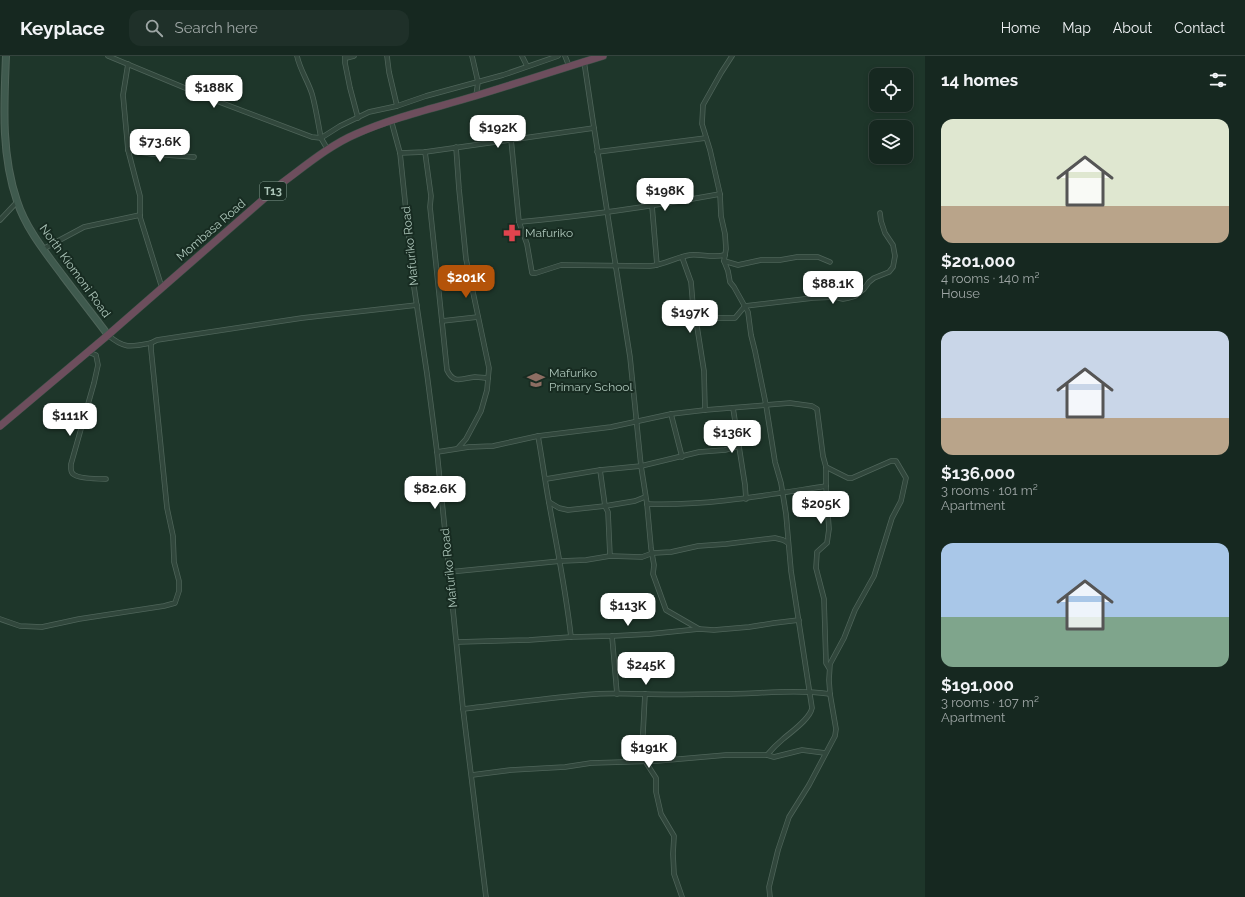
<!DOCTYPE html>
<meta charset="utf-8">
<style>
:root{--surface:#162820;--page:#1f3029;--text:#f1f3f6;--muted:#9ea6a5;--line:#35443e;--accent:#b45309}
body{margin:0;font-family:Raleway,sans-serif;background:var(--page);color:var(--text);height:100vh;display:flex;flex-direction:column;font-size:15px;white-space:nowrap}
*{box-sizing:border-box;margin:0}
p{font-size:13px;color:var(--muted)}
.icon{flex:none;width:22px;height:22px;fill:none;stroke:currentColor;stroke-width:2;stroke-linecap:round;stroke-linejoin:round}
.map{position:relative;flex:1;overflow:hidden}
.panel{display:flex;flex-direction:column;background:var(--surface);width:320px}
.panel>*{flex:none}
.tools{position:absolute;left:869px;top:12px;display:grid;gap:8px}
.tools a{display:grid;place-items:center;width:44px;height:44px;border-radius:8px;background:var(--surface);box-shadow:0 2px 6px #0003,0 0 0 1px var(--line);font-size:20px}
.price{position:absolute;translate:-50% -34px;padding:0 9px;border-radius:8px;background:#fff;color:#222;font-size:13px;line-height:26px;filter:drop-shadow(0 1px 2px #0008)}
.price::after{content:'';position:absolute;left:50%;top:24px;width:12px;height:9px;margin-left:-6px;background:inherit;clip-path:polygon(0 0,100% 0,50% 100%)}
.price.active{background:var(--accent);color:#fff}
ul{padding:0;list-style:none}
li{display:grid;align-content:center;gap:8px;height:212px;padding:0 16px}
li span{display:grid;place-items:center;height:124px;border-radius:12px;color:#555}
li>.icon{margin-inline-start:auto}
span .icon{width:72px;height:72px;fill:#fffc;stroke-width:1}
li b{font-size:17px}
h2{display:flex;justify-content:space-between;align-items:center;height:48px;padding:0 16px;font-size:17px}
header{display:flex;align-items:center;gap:24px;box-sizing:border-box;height:56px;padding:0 20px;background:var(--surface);border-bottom:1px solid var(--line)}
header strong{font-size:19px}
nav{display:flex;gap:22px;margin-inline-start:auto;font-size:14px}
.search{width:280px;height:36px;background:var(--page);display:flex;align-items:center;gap:10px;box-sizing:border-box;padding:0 14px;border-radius:12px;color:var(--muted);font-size:15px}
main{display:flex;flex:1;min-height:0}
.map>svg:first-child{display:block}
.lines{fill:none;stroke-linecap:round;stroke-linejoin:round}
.street-casing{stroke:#4f655a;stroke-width:5.5}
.secondary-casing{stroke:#4f655a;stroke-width:8}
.highway-casing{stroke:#3c5147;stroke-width:8}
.street{stroke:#31473c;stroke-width:4}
.secondary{stroke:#3f5a4e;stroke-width:6}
.highway{stroke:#6d4e5d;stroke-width:7}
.labels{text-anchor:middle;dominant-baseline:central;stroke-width:4;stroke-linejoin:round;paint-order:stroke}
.shield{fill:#172b21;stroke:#7f968b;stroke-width:1}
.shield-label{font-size:11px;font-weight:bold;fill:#abc4b8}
.street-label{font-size:12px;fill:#abc4b8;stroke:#172b21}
.poi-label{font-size:12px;fill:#abc4b8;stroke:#172b21;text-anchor:start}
</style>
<header>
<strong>Keyplace</strong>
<div class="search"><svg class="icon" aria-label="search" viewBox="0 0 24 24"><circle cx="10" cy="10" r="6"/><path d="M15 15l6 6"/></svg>Search here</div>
<nav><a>Home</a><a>Map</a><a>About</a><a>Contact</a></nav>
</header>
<main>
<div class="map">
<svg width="925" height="841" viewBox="0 0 925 841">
<rect width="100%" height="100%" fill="#1e362a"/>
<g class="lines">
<!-- street casing -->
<g class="street-casing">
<g id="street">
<path d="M 108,0 L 214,44 L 312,81 L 321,82 L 328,94"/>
<path d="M 297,0 C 300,14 308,25 312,38 C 316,52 318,67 321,82 L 340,70 L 369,56 L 397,50 L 426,40 L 503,19 L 558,0"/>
<path d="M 345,0 L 345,7 L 350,32 L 358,62"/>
<path d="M 387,0 L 389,16 L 397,50"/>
<path d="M 472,0 L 478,26 L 476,40"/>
<path d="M 522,0 L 527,10"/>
<path d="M 565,0 L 569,10"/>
<path d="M 732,0 L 721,17 L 703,49 L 702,68 L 710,94 L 720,138 L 721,160 L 725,178 L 726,193 L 724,205 L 728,215 L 730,226 L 734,231 L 748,256 L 751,279 L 755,295 L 766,349 L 775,406 L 781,427 L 786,458 L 791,515 L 812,652 C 810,663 791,676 783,683 C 777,688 772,693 767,699"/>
<path d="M 346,2 L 354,0"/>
<path d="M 584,5 L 594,72 L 630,301 L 641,410 L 647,448 L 651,492 L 654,509 L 653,518 L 666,554 L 699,573"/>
<path d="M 128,8 L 123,39 L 128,94 L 140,140 L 140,161 L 162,232"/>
<path d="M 391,64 L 400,97 L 414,231 L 427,318 L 437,396 L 463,653 L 486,841"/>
<path d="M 511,83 L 519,166 L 527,188 L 532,217 L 536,217 L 561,209 L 650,210 C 664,209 676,201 690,199 C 702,198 713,202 725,199"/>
<path d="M 456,91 L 459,133 L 466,203 L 489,312 L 487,334 L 481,355 L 466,383 L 458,392"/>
<path d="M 128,94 L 152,98 L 194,101"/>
<path d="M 425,96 L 431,140 L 430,151 L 447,314 C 454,329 462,322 475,321 C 479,321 484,322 488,322"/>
<path d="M 597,96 L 706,82"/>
<path d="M 400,97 L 425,96 L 594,72"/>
<path d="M 652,150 L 657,209"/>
<path d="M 0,164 L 17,146"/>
<path d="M 519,166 C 586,160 654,150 720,138"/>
<path d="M 43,193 L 84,171 L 140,159"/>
<path d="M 682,201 L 691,226 L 693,250 L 696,264 L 704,315 L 705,354"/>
<path d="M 724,205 L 738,209 L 761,204 L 780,204 L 797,201 L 818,201 L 830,206"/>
<path d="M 696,264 L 711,262 L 735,262 L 745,250 L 813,242 L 835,241 L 843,243 L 848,242 L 855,240 L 864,233 L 869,226 L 874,222 L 889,216 L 893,211 L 895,200 L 893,189 L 885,177 L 881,165 L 880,157"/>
<path d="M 442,265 L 478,261"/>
<path d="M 108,279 C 124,293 131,291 151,287"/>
<path d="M 88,296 L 96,299 L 98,309 L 94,327 L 71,408 C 71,411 70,415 73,418 C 79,423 98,423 106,423"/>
<path d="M 733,352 L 745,429 L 746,443"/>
<path d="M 671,358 L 682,401"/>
<path d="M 538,380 C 542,402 545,425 549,447 C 557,492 566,535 571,581"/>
<path d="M 437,396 L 469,391 L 493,390 L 538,380 L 611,371 L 671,358 L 705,354 L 790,347 L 812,350 L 817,353 L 823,400 L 826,411 L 826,430 L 829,473 L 827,487 L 817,496 L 816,512 L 824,543 L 826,607 L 829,612"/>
<path d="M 600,414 L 605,450 L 608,456 L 610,500"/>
<path d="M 546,423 L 600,414 L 641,410 L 699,396 L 725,394 L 739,390"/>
<path d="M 549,446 L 559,452 L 568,454 L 605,450 L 635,445 L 645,441"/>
<path d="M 647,448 C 708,450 767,439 826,430"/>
<path d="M 449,516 L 561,505 L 586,504 L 610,500 L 642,501 L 653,497 L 671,496 L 698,490 L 726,488 L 775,482 L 783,484 L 788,487"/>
<path d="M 0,563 L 20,570 L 42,571 L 79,563 L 164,550 L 175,547 L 179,535 L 179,525 L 174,506 L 173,480 L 167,452 L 151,293 L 151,287 L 157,284 L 302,262 L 417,249"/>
<path d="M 612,580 L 617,638"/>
<path d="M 457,586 L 529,584 L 571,581 L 612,580 L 650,578 L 699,573 L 714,574 L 749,571 L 774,567 L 799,564"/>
<path d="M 463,653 C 508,648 552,641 596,638 C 613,637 629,638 645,638 C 670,639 696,638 721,638 C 757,638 794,633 830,638"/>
<path d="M 644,704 L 642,696 L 645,638"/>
<path d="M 645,705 L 656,722 L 656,736 L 661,758 L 674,780 L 673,798 L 674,818 L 682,841"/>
<path d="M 472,719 L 511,714 L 565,711 L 591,707 L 657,705 L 726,699 L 767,699 L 774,701 L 802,694 L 825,697"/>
<path d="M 770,841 L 769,831 L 778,794 L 789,761 L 809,729 L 835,680 L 836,673 L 830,638 L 829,624 L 830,608 L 844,582 L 855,554 L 874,520 L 892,462 L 901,445 L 906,422 L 896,405 L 891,405 L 852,422 L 848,422 L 826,411"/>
</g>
</g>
<!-- secondary casing -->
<g class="secondary-casing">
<path id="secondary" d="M 6,0 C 4,49 1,98 17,145 C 26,173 46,197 63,220 C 78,240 93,259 108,279"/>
</g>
<!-- highway casing -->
<g class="highway-casing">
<path id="highway" d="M 0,370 L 108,279 L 282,127 C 305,110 330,89 356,78 C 394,61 435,52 475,40 C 518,27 560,13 603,0"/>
</g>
<!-- street -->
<use href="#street" class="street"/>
<!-- secondary -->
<use href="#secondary" class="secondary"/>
<!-- highway -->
<use href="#highway" class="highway"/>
</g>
<!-- icons -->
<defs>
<g id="pharmacy-bare" transform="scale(1.38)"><path d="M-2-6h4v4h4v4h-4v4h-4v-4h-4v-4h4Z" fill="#e0444e" stroke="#172b21" stroke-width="2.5" paint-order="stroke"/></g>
<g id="school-bare" transform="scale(1.38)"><path d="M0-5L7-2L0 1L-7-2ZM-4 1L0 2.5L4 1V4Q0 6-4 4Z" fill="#8d6e63" stroke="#172b21" stroke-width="2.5" paint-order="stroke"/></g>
</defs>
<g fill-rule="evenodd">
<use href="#pharmacy-bare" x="512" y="177"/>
<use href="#school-bare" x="536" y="324"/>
</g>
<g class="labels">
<!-- shield labels -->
<rect class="shield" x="260" y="126" width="26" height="18" rx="3"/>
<g class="shield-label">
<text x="273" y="135">T13</text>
</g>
<!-- street labels -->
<g class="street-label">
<text transform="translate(211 174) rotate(-41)">Mombasa Road</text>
<text transform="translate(410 190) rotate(-96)">Mafuriko Road</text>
<text transform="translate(75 215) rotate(54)">North Kiomoni Road</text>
<text transform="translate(449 512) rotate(-96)">Mafuriko Road</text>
</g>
<!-- poi labels -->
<g class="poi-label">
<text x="525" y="177">Mafuriko</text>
<text x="549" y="317">Mafuriko<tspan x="549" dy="14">Primary School</tspan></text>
</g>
</g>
</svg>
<div class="tools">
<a><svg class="icon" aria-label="locate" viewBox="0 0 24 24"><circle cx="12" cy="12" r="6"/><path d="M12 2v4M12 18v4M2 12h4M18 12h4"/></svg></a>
<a><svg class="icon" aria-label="layers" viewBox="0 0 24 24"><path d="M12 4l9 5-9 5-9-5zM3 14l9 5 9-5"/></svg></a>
</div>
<b class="price" style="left:214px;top:53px">$188K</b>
<b class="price" style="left:498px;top:93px">$192K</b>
<b class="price" style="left:160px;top:107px">$73.6K</b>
<b class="price" style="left:665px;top:156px">$198K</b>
<b class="price active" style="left:466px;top:243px">$201K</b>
<b class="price" style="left:833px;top:249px">$88.1K</b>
<b class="price" style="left:690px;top:278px">$197K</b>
<b class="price" style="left:70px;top:381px">$111K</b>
<b class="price" style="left:732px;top:398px">$136K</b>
<b class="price" style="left:435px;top:454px">$82.6K</b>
<b class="price" style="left:821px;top:469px">$205K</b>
<b class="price" style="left:628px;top:571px">$113K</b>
<b class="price" style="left:646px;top:630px">$245K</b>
<b class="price" style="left:649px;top:713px">$191K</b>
</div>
<section class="panel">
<h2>14 homes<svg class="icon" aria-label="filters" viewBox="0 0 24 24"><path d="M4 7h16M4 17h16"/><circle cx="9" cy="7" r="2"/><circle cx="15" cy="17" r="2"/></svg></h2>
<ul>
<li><span style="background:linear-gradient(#dfe7d0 70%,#b9a48a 0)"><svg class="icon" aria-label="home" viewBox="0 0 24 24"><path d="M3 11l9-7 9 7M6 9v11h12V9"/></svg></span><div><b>$201,000</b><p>4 rooms · 140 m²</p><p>House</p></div></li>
<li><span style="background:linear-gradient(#c9d6e8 70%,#b9a48a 0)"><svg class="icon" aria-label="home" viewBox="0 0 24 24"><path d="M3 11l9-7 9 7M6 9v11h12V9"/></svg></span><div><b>$136,000</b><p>3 rooms · 101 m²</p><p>Apartment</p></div></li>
<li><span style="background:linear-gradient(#a9c7e8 60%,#7fa58c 0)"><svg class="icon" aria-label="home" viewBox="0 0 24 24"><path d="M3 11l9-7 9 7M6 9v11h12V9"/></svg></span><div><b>$191,000</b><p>3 rooms · 107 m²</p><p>Apartment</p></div></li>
</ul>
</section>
</main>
